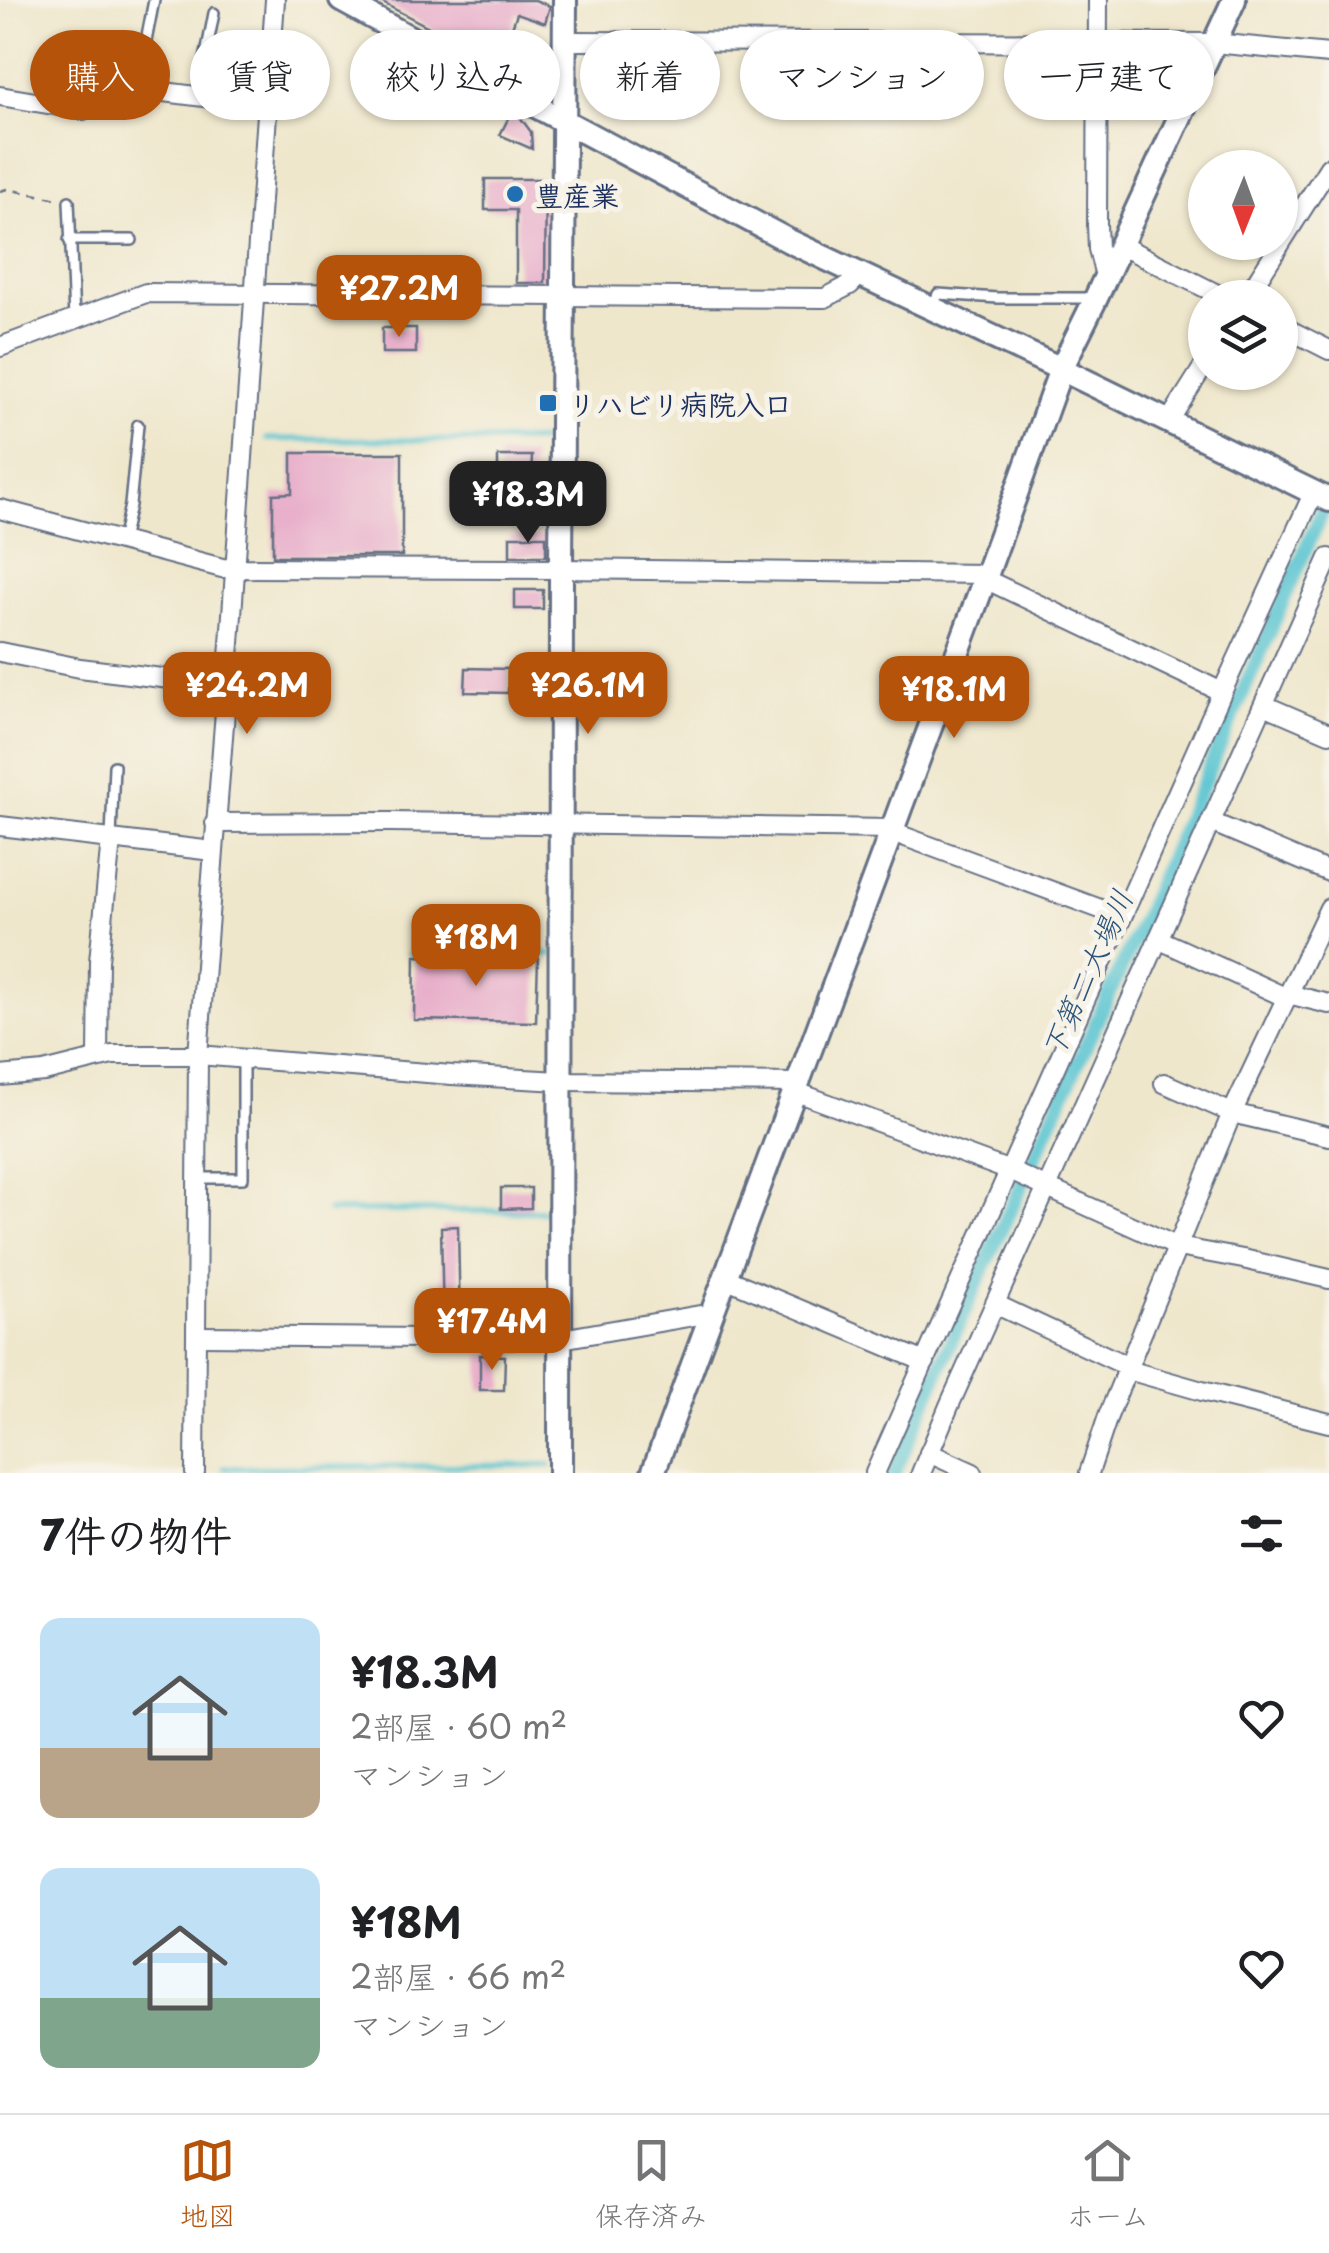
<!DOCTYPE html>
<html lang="ja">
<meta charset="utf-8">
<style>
:root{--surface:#fff;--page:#f2f2f2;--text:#202124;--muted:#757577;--line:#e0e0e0;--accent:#b45309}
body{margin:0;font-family:"Playpen Sans","Klee One",sans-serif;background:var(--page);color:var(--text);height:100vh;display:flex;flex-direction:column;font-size:38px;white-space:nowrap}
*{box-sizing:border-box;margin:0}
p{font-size:32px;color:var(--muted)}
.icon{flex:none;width:55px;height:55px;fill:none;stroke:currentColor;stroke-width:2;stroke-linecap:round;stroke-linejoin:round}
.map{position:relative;height:1473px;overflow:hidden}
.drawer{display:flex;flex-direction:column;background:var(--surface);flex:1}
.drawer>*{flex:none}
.top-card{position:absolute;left:30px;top:30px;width:1270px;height:90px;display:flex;gap:20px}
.needle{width:65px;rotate:181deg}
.buttons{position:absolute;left:1188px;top:150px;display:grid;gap:20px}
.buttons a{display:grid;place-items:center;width:110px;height:110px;border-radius:50%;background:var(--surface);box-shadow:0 2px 8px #0004;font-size:50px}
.price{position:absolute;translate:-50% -85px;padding:0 22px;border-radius:20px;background:var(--accent);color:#fff;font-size:32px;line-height:65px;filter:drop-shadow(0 2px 5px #0008)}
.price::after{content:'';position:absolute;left:50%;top:60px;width:30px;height:22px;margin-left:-15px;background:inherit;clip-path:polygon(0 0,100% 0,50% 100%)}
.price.selected{background:#222;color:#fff}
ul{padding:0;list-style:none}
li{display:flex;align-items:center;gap:30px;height:250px;padding:0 40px}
li span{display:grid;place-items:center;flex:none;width:280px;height:200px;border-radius:20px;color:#555}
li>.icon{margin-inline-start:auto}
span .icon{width:120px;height:120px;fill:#fffc;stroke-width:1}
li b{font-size:42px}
h2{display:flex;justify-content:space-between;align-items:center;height:120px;padding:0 40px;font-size:42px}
.chip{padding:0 35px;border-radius:45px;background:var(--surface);box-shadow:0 2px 8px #0004;font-size:35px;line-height:90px}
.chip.selected{background:var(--accent);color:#fff}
.tab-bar{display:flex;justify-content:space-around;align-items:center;height:140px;border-top:2px solid var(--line);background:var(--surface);font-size:28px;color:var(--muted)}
.tab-bar a{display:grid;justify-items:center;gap:5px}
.tab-bar .selected{color:var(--accent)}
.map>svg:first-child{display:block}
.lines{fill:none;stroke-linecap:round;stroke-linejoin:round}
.stream{stroke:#59c5d2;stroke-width:5}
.canal{stroke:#59c5d2;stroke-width:15}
.building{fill:#e8aeca}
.service-casing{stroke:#656f84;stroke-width:14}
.minor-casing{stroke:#656f84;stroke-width:22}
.tertiary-casing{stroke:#656f84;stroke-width:28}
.path{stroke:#656f84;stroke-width:2.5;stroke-dasharray:8 8;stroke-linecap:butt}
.service{stroke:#fff;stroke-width:9}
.minor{stroke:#fff;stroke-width:18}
.tertiary{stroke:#fff;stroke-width:22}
.poi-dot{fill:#1f6fb2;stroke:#f7f3e8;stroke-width:4}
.labels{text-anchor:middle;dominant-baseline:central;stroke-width:10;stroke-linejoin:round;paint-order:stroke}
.poi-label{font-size:28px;font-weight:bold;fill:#1b2f5e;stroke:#f7f3e8;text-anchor:start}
.water-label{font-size:30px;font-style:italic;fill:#2a547b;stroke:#f7f3e8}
</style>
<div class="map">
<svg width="1329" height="1473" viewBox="0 0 1329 1473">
<rect width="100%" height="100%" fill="#f7f3e8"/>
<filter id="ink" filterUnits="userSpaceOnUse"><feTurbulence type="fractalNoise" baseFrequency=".01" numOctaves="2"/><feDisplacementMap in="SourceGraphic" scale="20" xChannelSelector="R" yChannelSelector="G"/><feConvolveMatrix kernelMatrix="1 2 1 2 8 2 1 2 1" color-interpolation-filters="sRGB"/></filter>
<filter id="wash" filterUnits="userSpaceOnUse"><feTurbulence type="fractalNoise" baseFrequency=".0048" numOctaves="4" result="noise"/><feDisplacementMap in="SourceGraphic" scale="40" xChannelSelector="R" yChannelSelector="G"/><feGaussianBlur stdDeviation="2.25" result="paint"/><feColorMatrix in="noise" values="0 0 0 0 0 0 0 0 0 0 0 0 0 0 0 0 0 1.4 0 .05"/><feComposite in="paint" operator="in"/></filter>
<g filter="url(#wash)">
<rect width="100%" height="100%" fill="#efe7cc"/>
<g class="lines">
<!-- stream -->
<g class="stream">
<path d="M 267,439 L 547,441"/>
<path d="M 409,954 L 552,954"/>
<path d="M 328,1211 L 549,1211"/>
<path d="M 224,1468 L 550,1465"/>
</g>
<!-- canal -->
<path class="canal" d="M 894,1473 L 975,1287 L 1138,931 L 1329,496"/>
</g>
<g id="blocks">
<!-- building -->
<g class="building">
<path d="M 377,0 L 535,0 L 550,6 L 545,23 L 517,13 L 500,62 L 462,49 L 463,45 Z"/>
<path d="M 511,113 L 520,117 L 531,132 L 532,149 L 500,135 Z"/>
<path d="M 485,179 L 546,179 L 545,283 L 516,283 L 516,210 L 485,210 Z"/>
<rect x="382" y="328" width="34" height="25"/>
<path d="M 292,453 L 402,453 L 402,556 L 273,556 L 273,494 L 292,493 Z"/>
<path d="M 498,456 L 532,456 L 531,478 L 498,477 Z"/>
<rect x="483" y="484" width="26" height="18"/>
<rect x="510" y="536" width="36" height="20"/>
<rect x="515" y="590" width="28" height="19"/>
<path d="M 466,668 L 509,669 L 508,693 L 465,692 Z"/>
<path d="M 415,956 L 538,958 L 536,1022 L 414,1020 Z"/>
<path d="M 501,1188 L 531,1188 L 531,1208 L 501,1209 Z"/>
<path d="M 458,1226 L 460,1326 L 443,1326 L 441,1227 Z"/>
<path d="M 480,1355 L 505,1356 L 504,1390 L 480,1390 Z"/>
</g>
</g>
</g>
<g filter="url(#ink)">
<use href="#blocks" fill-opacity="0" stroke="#656f84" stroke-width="2.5"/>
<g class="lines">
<!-- service casing -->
<g class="service-casing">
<g id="service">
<path d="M 137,88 L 154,0"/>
<path d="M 198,96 L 214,13"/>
<path d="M 69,201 L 74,319"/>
<path d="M 69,240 L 132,240"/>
<path d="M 933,306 L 938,294 L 998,298 L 1095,298"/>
<path d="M 122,541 L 130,505 L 138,425"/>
<path d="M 111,838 L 114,766"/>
<path d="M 196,1178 L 243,1178 L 243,1057"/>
</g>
</g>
<!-- minor casing -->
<g class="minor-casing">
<g id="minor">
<path d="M 1098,0 L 1097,224 L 1098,249 L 1105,276"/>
<path d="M 565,41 L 1214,43 L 1329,54"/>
<path d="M 0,96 L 83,110 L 92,83 L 268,105"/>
<path d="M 1120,245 L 1225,298"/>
<path d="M 1246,298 L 1329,167"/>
<path d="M 1280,325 L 1329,350"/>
<path d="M 0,347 L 146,293 L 825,298 L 850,285 L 860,275"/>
<path d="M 1169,421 L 1205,364"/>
<path d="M 0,509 L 222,568 L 561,569 L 987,574"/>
<path d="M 985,579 L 1222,692"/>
<path d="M 0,652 L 80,668 L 227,686"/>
<path d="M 1264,705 L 1329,733"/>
<path d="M 1211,822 L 1329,872"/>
<path d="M 215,823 L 390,822 L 893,829"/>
<path d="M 0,826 L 213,851"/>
<path d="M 892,832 L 1122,917"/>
<path d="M 1158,939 L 1287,998"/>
<path d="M 1288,994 L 1329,1004"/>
<path d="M 98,1057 L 99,961 L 111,840"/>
<path d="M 0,1076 L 44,1072 L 112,1055 L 198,1055 L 452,1075 L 560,1081 L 797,1083"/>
<path d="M 1164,1083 L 1232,1113 L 1329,1136"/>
<path d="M 794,1091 L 1010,1171 L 1178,1247 L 1243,1259 L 1329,1279"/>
<path d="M 725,1278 L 925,1362"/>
<path d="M 995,1304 L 1129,1367"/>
<path d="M 196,1336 L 561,1339 L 700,1315 L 711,1316"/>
<path d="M 1128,1370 L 1202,1391 L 1329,1423"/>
<path d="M 929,1453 L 973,1473"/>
<path d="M 195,1473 L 198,1055 L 227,686 L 275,0"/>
<path d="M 875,1473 L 1222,692 L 1313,494"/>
<path d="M 921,1473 L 949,1406 L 1329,558"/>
<path d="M 1089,1473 L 1108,1416 L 1232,1113 L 1329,908"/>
</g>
</g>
<!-- tertiary casing -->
<g class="tertiary-casing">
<g id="tertiary">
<path d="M 341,0 L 500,87 L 789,241 L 1061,369 L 1329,500"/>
<path d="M 560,1473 L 561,569 L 565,0"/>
<path d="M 653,1473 C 788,1105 929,738 1061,369 L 1096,298 L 1234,0"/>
</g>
</g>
<!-- path -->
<path class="path" d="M 0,191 L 7,189 L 58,199"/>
<!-- service -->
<use href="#service" class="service"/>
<!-- minor -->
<use href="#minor" class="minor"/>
<!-- tertiary -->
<use href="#tertiary" class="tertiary"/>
</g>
</g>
<!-- markers -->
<g class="poi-dot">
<circle cx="515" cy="194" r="10"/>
<rect x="538" y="393" width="20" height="20" rx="5"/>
</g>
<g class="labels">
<!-- poi labels -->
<g class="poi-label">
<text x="535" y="194">豊産業</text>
<text x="568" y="403">リハビリ病院入口</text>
</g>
<!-- water labels -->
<g class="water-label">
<text transform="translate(1086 973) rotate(-66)">下第二大場川</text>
</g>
</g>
</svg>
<div class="buttons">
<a><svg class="needle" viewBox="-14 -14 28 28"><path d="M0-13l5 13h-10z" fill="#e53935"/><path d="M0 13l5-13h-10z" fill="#757577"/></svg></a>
<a><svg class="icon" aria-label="layers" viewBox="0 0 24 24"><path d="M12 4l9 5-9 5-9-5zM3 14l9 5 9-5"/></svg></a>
</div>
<b class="price" style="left:399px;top:340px">¥27.2M</b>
<b class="price selected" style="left:528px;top:546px">¥18.3M</b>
<b class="price" style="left:247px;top:737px">¥24.2M</b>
<b class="price" style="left:588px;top:737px">¥26.1M</b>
<b class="price" style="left:954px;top:741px">¥18.1M</b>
<b class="price" style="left:476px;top:989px">¥18M</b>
<b class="price" style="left:492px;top:1373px">¥17.4M</b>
<div class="top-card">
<a class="chip selected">購入</a>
<a class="chip">賃貸</a>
<a class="chip">絞り込み</a>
<a class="chip">新着</a>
<a class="chip">マンション</a>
<a class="chip">一戸建て</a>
</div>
</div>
<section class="drawer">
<h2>7件の物件<svg class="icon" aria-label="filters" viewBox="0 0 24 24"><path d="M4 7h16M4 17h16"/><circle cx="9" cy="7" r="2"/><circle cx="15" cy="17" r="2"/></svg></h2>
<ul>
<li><span style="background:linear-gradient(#bfe0f5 65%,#b9a48a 0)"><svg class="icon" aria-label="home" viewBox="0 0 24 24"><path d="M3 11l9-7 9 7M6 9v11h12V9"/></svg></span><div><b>¥18.3M</b><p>2部屋 · 60 m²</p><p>マンション</p></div><svg class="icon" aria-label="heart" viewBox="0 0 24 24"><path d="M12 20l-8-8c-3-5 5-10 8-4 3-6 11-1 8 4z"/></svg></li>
<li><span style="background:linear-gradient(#bfe0f5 65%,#7fa58c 0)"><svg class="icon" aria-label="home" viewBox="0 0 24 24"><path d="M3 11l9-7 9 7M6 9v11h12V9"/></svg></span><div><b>¥18M</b><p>2部屋 · 66 m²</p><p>マンション</p></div><svg class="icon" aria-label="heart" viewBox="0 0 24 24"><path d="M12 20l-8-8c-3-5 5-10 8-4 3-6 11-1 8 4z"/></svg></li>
</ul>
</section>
<nav class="tab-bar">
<a class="selected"><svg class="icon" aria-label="map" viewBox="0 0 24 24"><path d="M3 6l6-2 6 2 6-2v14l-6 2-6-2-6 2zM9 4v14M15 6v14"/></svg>地図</a>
<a><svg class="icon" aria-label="saved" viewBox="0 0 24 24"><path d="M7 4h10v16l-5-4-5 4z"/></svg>保存済み</a>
<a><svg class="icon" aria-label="home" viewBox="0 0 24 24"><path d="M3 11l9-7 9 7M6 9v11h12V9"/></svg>ホーム</a>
</nav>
